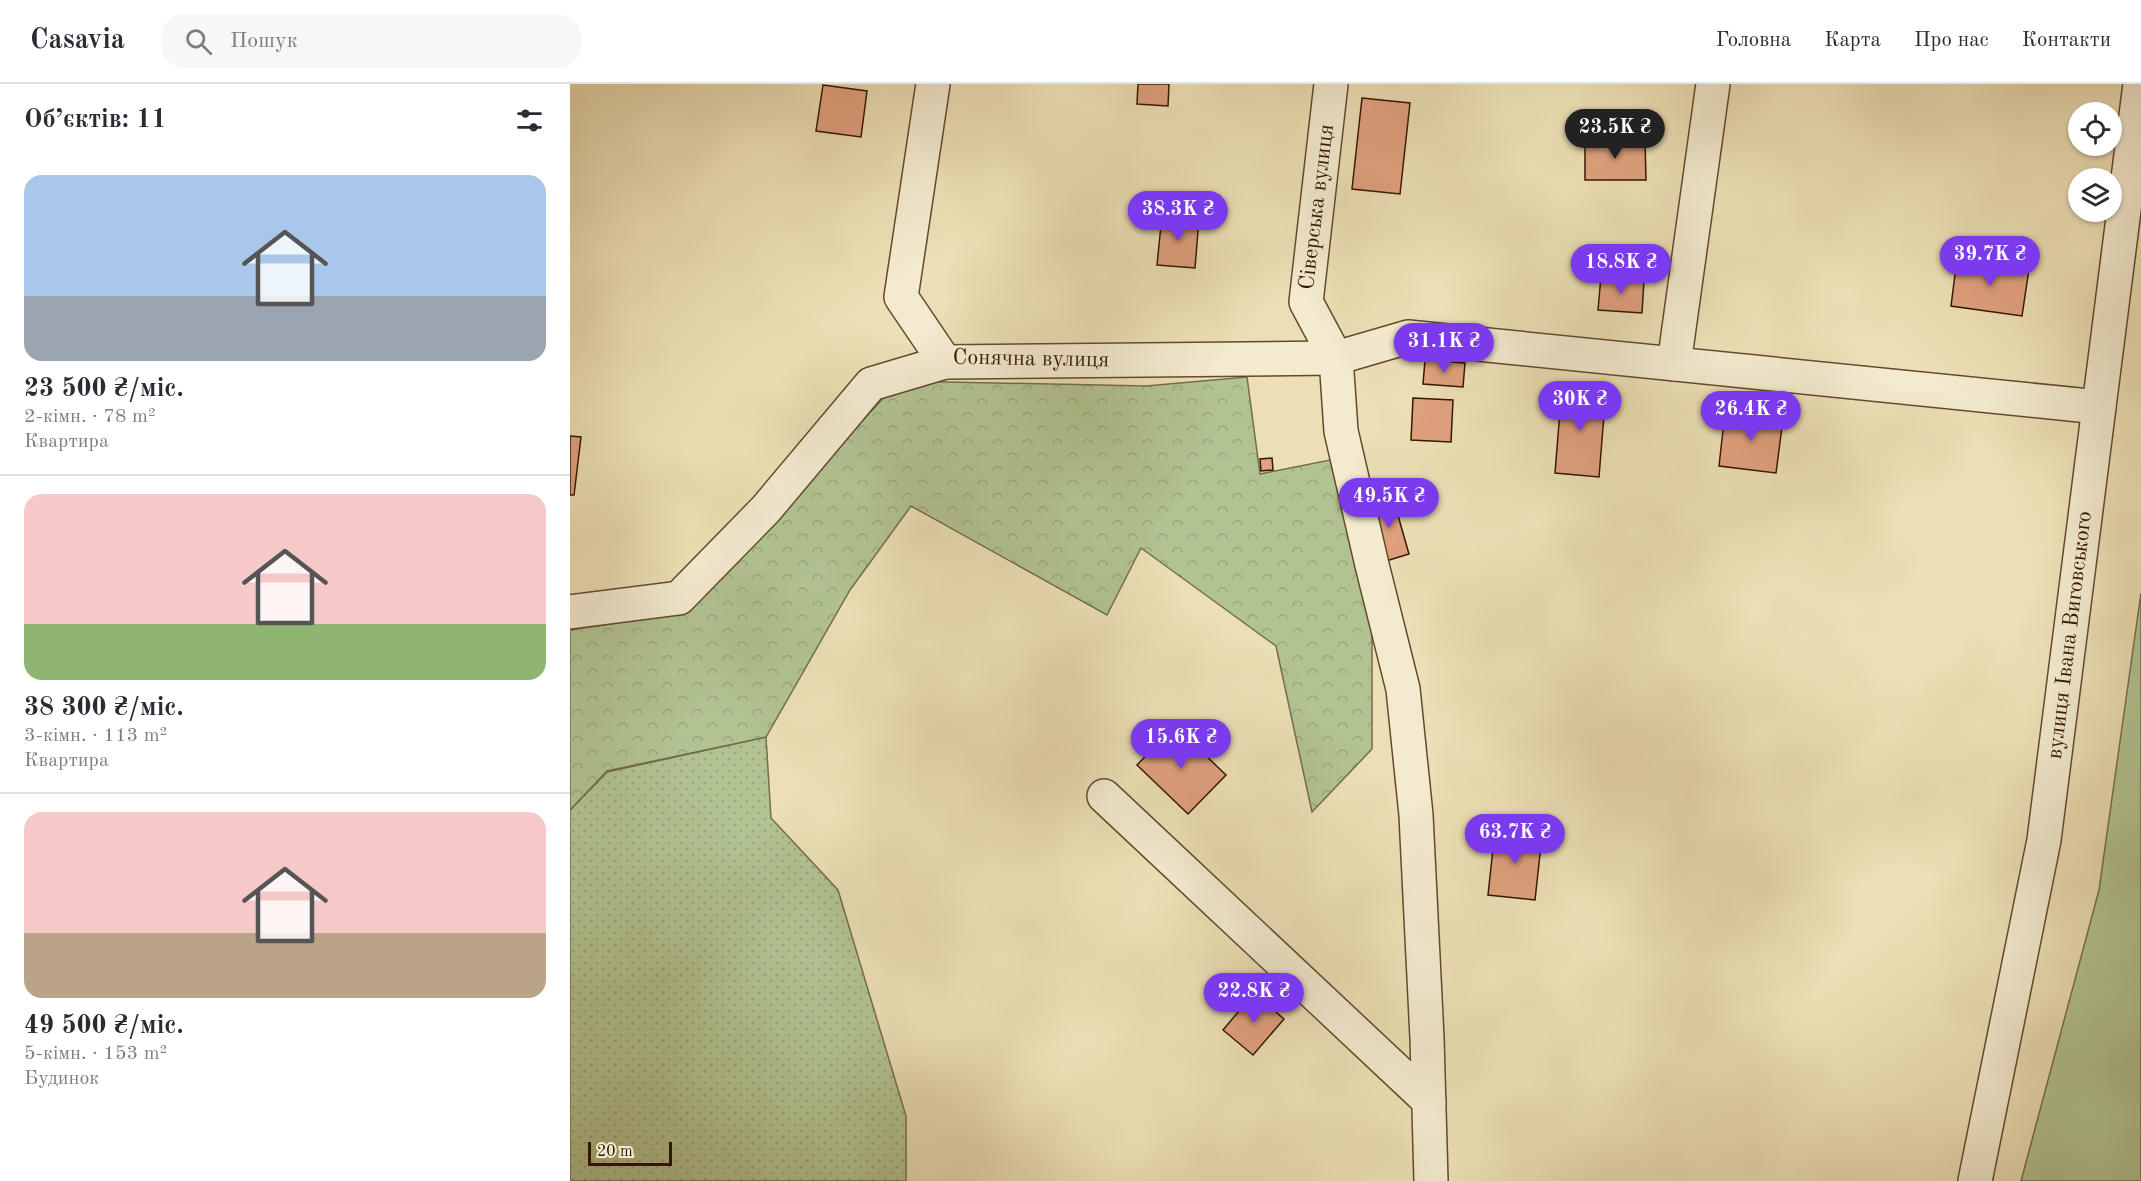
<!DOCTYPE html>
<html lang="uk">
<meta charset="utf-8">
<style>
:root{--surface:#fff;--page:#f7f7f7;--text:#2b2b33;--muted:#7c7c81;--line:#e1e1e2;--accent:#7c3aed}
body{margin:0;font-family:"Old Standard TT",serif;background:var(--page);color:var(--text);height:100vh;display:flex;flex-direction:column;font-size:22px;white-space:nowrap}
*{box-sizing:border-box;margin:0}
p{font-size:20px;color:var(--muted)}
.icon{flex:none;width:33px;height:33px;fill:none;stroke:currentColor;stroke-width:2;stroke-linecap:round;stroke-linejoin:round}
.map{position:relative;flex:1;overflow:hidden}
.panel{display:flex;flex-direction:column;background:var(--surface);width:570px}
.panel>*{flex:none}
.buttons{position:absolute;left:1498px;top:18px;display:grid;gap:12px}
.buttons a{display:grid;place-items:center;width:54px;height:54px;border-radius:50%;background:var(--surface);box-shadow:0 2px 4px #0004;font-size:30px}
.scale{position:absolute;left:18px;bottom:15px;width:84px;box-sizing:border-box;padding-left:6px;border:3px solid #341701;border-top:0;font-size:16px;line-height:21px;white-space:nowrap;color:#341701;-webkit-text-stroke:4px #f3eacf;paint-order:stroke}
.price{position:absolute;translate:-50% -51px;padding:0 14px;border-radius:21px;background:var(--accent);color:#fff;font-size:20px;line-height:39px;filter:drop-shadow(0 2px 3px #0008)}
.price::after{content:'';position:absolute;left:50%;top:36px;width:18px;height:14px;margin-left:-9px;background:inherit;clip-path:polygon(0 0,100% 0,50% 100%)}
.price.on{background:#222;color:#fff}
ul{padding:0;list-style:none}
li{display:grid;align-content:center;gap:12px;height:318px;padding:0 24px}
li+li{border-top:2px solid var(--line)}
li span{display:grid;place-items:center;height:186px;border-radius:18px;color:#555}
li>.icon{margin-inline-start:auto}
span .icon{width:108px;height:108px;fill:#fffc;stroke-width:1}
li b{font-size:26px}
h2{display:flex;justify-content:space-between;align-items:center;height:72px;padding:0 24px;font-size:26px}
header{display:flex;align-items:center;gap:36px;box-sizing:border-box;height:84px;padding:0 30px;background:var(--surface);border-bottom:2px solid var(--line)}
header strong{font-size:28px}
nav{display:flex;gap:33px;margin-inline-start:auto;font-size:21px}
.search{width:420px;height:54px;background:var(--page);display:flex;align-items:center;gap:15px;box-sizing:border-box;padding:0 21px;border-radius:24px;color:var(--muted);font-size:22px}
main{display:flex;flex:1;min-height:0}
.map>svg:first-child{display:block}
.grass{fill:url(#grass-dots);stroke:#736d4a;stroke-width:1.5}
.forest{fill:url(#forest-crowns);stroke:#736d4a;stroke-width:1.5}
.garden{fill:#b2c392;stroke:#736d4a;stroke-width:1.5}
.building{fill:#e0a17e;stroke:#341701;stroke-width:1.5}
.lines{fill:none;stroke-linecap:round;stroke-linejoin:round}
.minor-casing{stroke:#62492e;stroke-width:36}
.minor{stroke:#f3eacf;stroke-width:33}
.labels{text-anchor:middle;dominant-baseline:central;stroke-width:4.5;stroke-linejoin:round;paint-order:stroke}
.street-label{font-size:22px;fill:#341701;stroke:#f3eacf}
</style>
<header>
<strong>Casavia</strong>
<div class="search"><svg class="icon" aria-label="search" viewBox="0 0 24 24"><circle cx="10" cy="10" r="6"/><path d="M15 15l6 6"/></svg>Пошук</div>
<nav><a>Головна</a><a>Карта</a><a>Про нас</a><a>Контакти</a></nav>
</header>
<main>
<section class="panel">
<h2>Об’єктів: 11<svg class="icon" aria-label="filters" viewBox="0 0 24 24"><path d="M4 7h16M4 17h16"/><circle cx="9" cy="7" r="2"/><circle cx="15" cy="17" r="2"/></svg></h2>
<ul>
<li><span style="background:linear-gradient(#a9c7e8 65%,#9aa5b1 0)"><svg class="icon" aria-label="home" viewBox="0 0 24 24"><path d="M3 11l9-7 9 7M6 9v11h12V9"/></svg></span><div><b>23 500 ₴/міс.</b><p>2-кімн. · 78 m²</p><p>Квартира</p></div></li>
<li><span style="background:linear-gradient(#f6c9c9 70%,#8fb573 0)"><svg class="icon" aria-label="home" viewBox="0 0 24 24"><path d="M3 11l9-7 9 7M6 9v11h12V9"/></svg></span><div><b>38 300 ₴/міс.</b><p>3-кімн. · 113 m²</p><p>Квартира</p></div></li>
<li><span style="background:linear-gradient(#f6c9c9 65%,#b9a48a 0)"><svg class="icon" aria-label="home" viewBox="0 0 24 24"><path d="M3 11l9-7 9 7M6 9v11h12V9"/></svg></span><div><b>49 500 ₴/міс.</b><p>5-кімн. · 153 m²</p><p>Будинок</p></div></li>
</ul>
</section>
<div class="map">
<svg width="1571" height="1097" viewBox="0 0 1571 1097">
<defs>
<pattern id="grass-dots" width="8" height="8" patternUnits="userSpaceOnUse" patternTransform="scale(1.5)"><rect width="8" height="8" fill="#b2c392"/><path d="M2 2h.1M6 6h.1" fill="none" stroke="#9aa77c" stroke-width="1.8" stroke-linecap="round"/></pattern>
<pattern id="forest-crowns" width="20" height="18" patternUnits="userSpaceOnUse" patternTransform="scale(1.5)"><rect width="20" height="18" fill="#b2c392"/><path d="M2 6a3 3 0 1 1 6 0M12 15a3 3 0 1 1 6 0" fill="none" stroke="#9aa77c"/></pattern>
</defs>
<rect width="100%" height="100%" fill="#ecdfb5"/>
<filter id="stains"><feTurbulence type="fractalNoise" baseFrequency=".00333" numOctaves="4"/><feColorMatrix values="0 0 0 0 .2 0 0 0 0 .09 0 0 0 0 .02 0 0 0 .5 -.17"/></filter>
<radialGradient id="worn" r=".72"><stop offset=".6" stop-color="#630" stop-opacity="0"/><stop offset="1" stop-color="#630" stop-opacity=".3"/></radialGradient>
<!-- grass -->
<path class="grass" d="M 196,653 L 201,734 L 268,806 L 336,1032 L 336,1097 L 0,1097 L 0,726 L 37,688 Z"/>
<!-- forest -->
<path class="forest" d="M 677,293 L 690,390 L 760,376 L 802,507 L 802,665 L 742,728 L 706,562 L 571,464 L 537,531 L 341,422 L 280,506 L 196,653 L 37,687 L 0,726 L 0,546 L 115,529 L 329,297 L 576,302 Z"/>
<!-- garden -->
<path class="garden" d="M 1571,509 L 1571,1097 L 1451,1097 L 1529,806 Z"/>
<!-- building -->
<g class="building">
<path d="M 568,0 L 599,0 L 598,22 L 567,20 Z"/>
<path d="M 253,1 L 297,7 L 291,53 L 246,47 Z"/>
<path d="M 792,14 L 840,19 L 830,110 L 782,105 Z"/>
<path d="M 1015,56 L 1075,56 L 1076,96 L 1015,96 Z"/>
<path d="M 592,131 L 629,134 L 625,184 L 587,181 Z"/>
<path d="M 1387,175 L 1459,185 L 1452,232 L 1381,222 Z"/>
<path d="M 1031,192 L 1074,196 L 1072,229 L 1028,226 Z"/>
<path d="M 855,276 L 895,279 L 893,303 L 853,300 Z"/>
<path d="M 992,302 L 1036,306 L 1029,393 L 985,389 Z"/>
<path d="M 843,314 L 883,316 L 881,358 L 841,356 Z"/>
<path d="M 1155,328 L 1213,335 L 1206,389 L 1149,382 Z"/>
<path d="M 0,352 L 11,353 L 4,411 L 0,411 Z"/>
<path d="M 702,374 L 703,386 L 691,387 L 690,375 Z"/>
<path d="M 823,414 L 839,470 L 816,477 L 800,420 Z"/>
<path d="M 605,642 L 656,691 L 618,730 L 567,681 Z"/>
<path d="M 925,746 L 972,752 L 965,816 L 918,811 Z"/>
<path d="M 684,909 L 714,935 L 683,971 L 653,946 Z"/>
</g>
<g class="lines">
<!-- minor casing -->
<g class="minor-casing">
<g id="minor">
<path d="M 363,0 L 331,213 L 375,278 L 766,274 L 838,253 L 1529,323"/>
<path d="M 761,0 L 736,218 L 766,274 L 771,347 L 802,481 L 833,605 L 846,731 L 857,954 L 861,1097"/>
<path d="M 1104,280 L 1143,0"/>
<path d="M 0,528 L 109,514 L 196,425 L 301,300 L 375,278"/>
<path d="M 534,712 L 859,1017"/>
<path d="M 1405,1097 L 1474,756 L 1570,0"/>
</g>
</g>
<!-- minor -->
<use href="#minor" class="minor"/>
</g>
<g class="labels">
<!-- street labels -->
<g class="street-label">
<text transform="translate(747 123) rotate(-83)">Сіверська вулиця</text>
<text transform="translate(461 275) rotate(1)">Сонячна вулиця</text>
<text transform="translate(1500 551) rotate(-83)">вулиця Івана Виговського</text>
</g>
</g>
<rect width="100%" height="100%" filter="url(#stains)"/>
<rect width="100%" height="100%" fill="url(#worn)"/>
</svg>
<div class="buttons">
<a><svg class="icon" aria-label="locate" viewBox="0 0 24 24"><circle cx="12" cy="12" r="6"/><path d="M12 2v4M12 18v4M2 12h4M18 12h4"/></svg></a>
<a><svg class="icon" aria-label="layers" viewBox="0 0 24 24"><path d="M12 4l9 5-9 5-9-5zM3 14l9 5 9-5"/></svg></a>
</div>
<div class="scale">20 m</div>
<b class="price on" style="left:1045px;top:76px">23.5K ₴</b>
<b class="price" style="left:608px;top:158px">38.3K ₴</b>
<b class="price" style="left:1420px;top:203px">39.7K ₴</b>
<b class="price" style="left:1051px;top:211px">18.8K ₴</b>
<b class="price" style="left:874px;top:290px">31.1K ₴</b>
<b class="price" style="left:1010px;top:348px">30K ₴</b>
<b class="price" style="left:1181px;top:358px">26.4K ₴</b>
<b class="price" style="left:819px;top:445px">49.5K ₴</b>
<b class="price" style="left:611px;top:686px">15.6K ₴</b>
<b class="price" style="left:945px;top:781px">63.7K ₴</b>
<b class="price" style="left:684px;top:940px">22.8K ₴</b>
</div>
</main>
